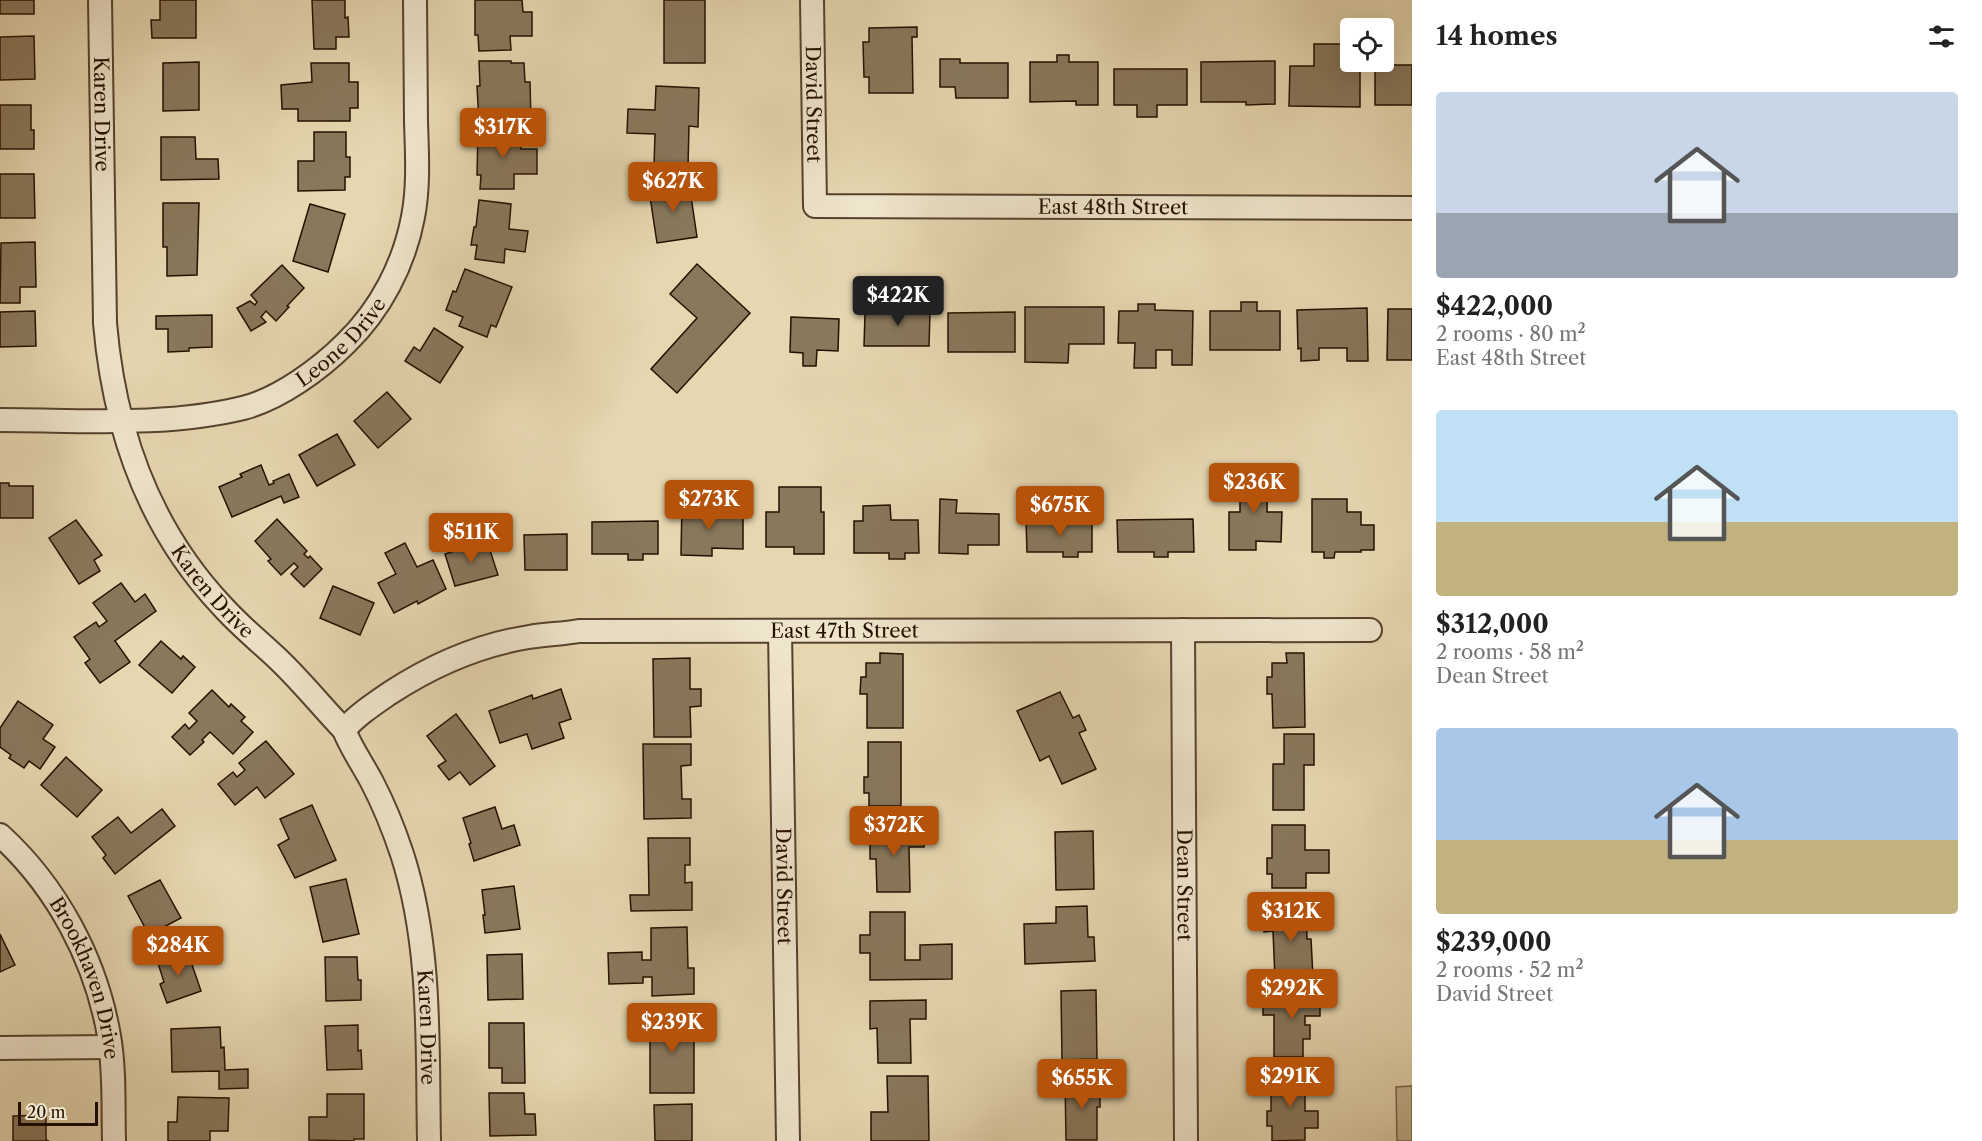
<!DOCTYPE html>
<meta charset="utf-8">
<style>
:root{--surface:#fff;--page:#f2f2f2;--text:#222;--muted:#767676;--accent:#b45309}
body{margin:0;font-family:"Libre Caslon Text",serif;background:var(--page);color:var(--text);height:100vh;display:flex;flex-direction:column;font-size:22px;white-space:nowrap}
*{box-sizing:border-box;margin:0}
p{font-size:20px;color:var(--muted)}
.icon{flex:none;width:33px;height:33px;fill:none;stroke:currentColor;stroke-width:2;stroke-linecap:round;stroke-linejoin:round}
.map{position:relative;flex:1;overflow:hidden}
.side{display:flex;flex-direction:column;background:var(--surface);width:570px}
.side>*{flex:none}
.controls{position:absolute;left:1340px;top:18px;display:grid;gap:12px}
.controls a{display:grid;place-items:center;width:54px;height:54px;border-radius:6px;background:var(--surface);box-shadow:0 6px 24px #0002;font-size:30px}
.scale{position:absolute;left:18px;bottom:15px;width:80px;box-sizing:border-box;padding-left:6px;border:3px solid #251101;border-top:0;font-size:16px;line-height:21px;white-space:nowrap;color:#251101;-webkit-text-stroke:4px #efe5cc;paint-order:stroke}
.price{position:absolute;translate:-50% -51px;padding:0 14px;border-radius:6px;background:var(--accent);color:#fff;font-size:20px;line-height:39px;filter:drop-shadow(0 2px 3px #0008)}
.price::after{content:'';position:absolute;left:50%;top:36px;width:18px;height:14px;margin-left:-9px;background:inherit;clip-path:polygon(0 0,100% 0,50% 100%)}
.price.selected{background:#222;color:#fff}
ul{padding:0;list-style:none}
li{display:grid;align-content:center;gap:12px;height:318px;padding:0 24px}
li span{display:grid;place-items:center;height:186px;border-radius:6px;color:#555}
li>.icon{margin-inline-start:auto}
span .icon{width:108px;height:108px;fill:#fffc;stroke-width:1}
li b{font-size:26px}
h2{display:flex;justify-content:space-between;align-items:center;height:72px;padding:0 24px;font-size:26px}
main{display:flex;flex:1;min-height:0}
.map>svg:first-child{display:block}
.green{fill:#c5b592;stroke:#75634a;stroke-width:1.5}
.building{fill:#89785c;stroke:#251101;stroke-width:1.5}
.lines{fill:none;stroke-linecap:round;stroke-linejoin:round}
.street-casing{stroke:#55422d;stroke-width:26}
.street{stroke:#efe5cc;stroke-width:22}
.labels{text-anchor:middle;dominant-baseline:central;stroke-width:4.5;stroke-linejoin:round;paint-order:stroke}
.street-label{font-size:20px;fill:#251101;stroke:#efe5cc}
</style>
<main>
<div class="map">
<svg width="1412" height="1141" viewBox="0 0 1412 1141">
<rect width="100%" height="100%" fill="#e6d7b0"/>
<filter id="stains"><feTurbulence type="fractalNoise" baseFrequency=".00333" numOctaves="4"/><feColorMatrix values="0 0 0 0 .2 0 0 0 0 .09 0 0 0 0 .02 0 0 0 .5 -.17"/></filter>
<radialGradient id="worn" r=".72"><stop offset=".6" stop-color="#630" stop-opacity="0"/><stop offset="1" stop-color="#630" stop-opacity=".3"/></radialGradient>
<!-- green -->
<path class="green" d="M 1412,1086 L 1412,1141 L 1397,1141 L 1396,1087 Z"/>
<!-- building -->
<g class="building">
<rect x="0" y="0" width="34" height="14"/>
<path d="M 160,0 L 196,0 L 196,38 L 152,38 L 151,20 L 160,20 Z"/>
<path d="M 312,0 L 345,0 L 345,18 L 348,17 L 349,37 L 336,37 L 336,49 L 314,49 Z"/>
<path d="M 475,0 L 522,0 L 523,12 L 532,12 L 532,36 L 510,36 L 511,50 L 479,51 L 478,35 L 475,35 Z"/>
<rect x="664" y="0" width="41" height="63"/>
<path d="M 917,27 L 917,37 L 912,37 L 913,93 L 869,93 L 869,77 L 864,77 L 863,42 L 869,42 L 869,28 Z"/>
<path d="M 34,36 L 35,79 L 0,80 L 0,37 Z"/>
<path d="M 1314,44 L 1343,44 L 1342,67 L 1360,67 L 1360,107 L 1289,106 L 1290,66 L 1314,66 Z"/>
<path d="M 1057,55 L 1069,55 L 1069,62 L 1098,62 L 1098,105 L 1076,105 L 1076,101 L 1030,102 L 1030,62 L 1057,62 Z"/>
<path d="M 940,59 L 960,59 L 960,63 L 1008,63 L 1008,98 L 956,98 L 955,87 L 940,87 Z"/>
<path d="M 479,61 L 511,61 L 511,63 L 524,63 L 525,82 L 530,82 L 531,122 L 479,122 L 477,86 L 480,86 Z"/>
<path d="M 1275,61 L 1275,104 L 1246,105 L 1246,102 L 1201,102 L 1201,62 Z"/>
<path d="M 199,62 L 199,110 L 163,111 L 163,63 Z"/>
<path d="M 311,63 L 349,63 L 349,82 L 358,82 L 358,108 L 350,108 L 350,121 L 298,121 L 298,109 L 282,109 L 281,85 L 312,82 Z"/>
<rect x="1375" y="65" width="37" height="40"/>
<path d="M 1114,69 L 1187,69 L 1187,105 L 1157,105 L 1157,117 L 1137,117 L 1137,105 L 1114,105 Z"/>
<path d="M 656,86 L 699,88 L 698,127 L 689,126 L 688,167 L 654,166 L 655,134 L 627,133 L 628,109 L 655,110 Z"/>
<path d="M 0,105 L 31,105 L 31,130 L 34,130 L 34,149 L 0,149 Z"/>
<path d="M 478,131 L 521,131 L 521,149 L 537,149 L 537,174 L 514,174 L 514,189 L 480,189 L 481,175 L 477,175 Z"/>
<path d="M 314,132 L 346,132 L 346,157 L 350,157 L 350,177 L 345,177 L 345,190 L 298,191 L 298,161 L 314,161 Z"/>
<path d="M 161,137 L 195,137 L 196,159 L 218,159 L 219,179 L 161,180 Z"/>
<path d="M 0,174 L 34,174 L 35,218 L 0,218 Z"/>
<path d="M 689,183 L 697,237 L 657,243 L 649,190 Z"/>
<path d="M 479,200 L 511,204 L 509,229 L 528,231 L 525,252 L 505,249 L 504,263 L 475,259 L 477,245 L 471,245 L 474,227 L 476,227 Z"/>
<path d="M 163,203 L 199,203 L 197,275 L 167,276 L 167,247 L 163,247 Z"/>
<path d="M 310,204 L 345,214 L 328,272 L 293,261 Z"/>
<path d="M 35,242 L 36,287 L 20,287 L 20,303 L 0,303 L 1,243 Z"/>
<path d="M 697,264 L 750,313 L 677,393 L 651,369 L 697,318 L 670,294 Z"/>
<path d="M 282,265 L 304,288 L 287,306 L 289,307 L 276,321 L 266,311 L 261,317 L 266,322 L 251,331 L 237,308 L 250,301 L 255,305 L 257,302 L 251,295 Z"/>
<path d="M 465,269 L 512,287 L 496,327 L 491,325 L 487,337 L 459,326 L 463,317 L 446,310 L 453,291 L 456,292 Z"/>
<path d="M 896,302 L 917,302 L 917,313 L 930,313 L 929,346 L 864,346 L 865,313 L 896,313 Z"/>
<path d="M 1241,302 L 1257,302 L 1257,311 L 1280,311 L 1280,350 L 1210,350 L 1210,311 L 1241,311 Z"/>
<path d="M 1138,304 L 1155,304 L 1155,310 L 1193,311 L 1192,365 L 1172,365 L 1172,350 L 1156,350 L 1156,368 L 1134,368 L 1135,343 L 1118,343 L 1119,311 L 1138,311 Z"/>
<path d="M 1025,307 L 1104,307 L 1104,344 L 1069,344 L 1068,363 L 1025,362 Z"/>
<path d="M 1367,308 L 1368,361 L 1347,361 L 1347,348 L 1319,348 L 1319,360 L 1301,361 L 1301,348 L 1298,349 L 1297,310 Z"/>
<path d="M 1388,309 L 1412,309 L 1412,360 L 1387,360 Z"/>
<path d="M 35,311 L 36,346 L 0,347 L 0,312 Z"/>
<path d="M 1015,312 L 1015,352 L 948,352 L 948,313 Z"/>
<path d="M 212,315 L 212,347 L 189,348 L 189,351 L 168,352 L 168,329 L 156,329 L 156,316 Z"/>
<path d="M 791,317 L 839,319 L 838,351 L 817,350 L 816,366 L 803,366 L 803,353 L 790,352 Z"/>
<path d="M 434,328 L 463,347 L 440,383 L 405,361 L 414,347 L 420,351 Z"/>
<path d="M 387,392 L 411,419 L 378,448 L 354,421 Z"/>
<path d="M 337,434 L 355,465 L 317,486 L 299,455 Z"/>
<path d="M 261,465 L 269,485 L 274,483 L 273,481 L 289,474 L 299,497 L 284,503 L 281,496 L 232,517 L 219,487 L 242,477 L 240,474 Z"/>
<path d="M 1240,469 L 1268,469 L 1267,512 L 1282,512 L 1281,542 L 1256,541 L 1256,550 L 1229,550 L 1229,512 L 1240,512 Z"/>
<path d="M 0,483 L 9,483 L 9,486 L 33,486 L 33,518 L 0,518 Z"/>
<path d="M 779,487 L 821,487 L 821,512 L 824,512 L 824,554 L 794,554 L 794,547 L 766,547 L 766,512 L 779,512 Z"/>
<path d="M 940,499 L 957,500 L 956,513 L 999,514 L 999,545 L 968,545 L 968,554 L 939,553 Z"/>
<path d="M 1312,499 L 1347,499 L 1347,512 L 1361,512 L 1361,525 L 1374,525 L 1374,550 L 1361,550 L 1361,552 L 1335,552 L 1334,558 L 1324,558 L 1324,552 L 1312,552 Z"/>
<path d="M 682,501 L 700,501 L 700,515 L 743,515 L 743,549 L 712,548 L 712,556 L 681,555 Z"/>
<path d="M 890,505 L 891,520 L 918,520 L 919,553 L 905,553 L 905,559 L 889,559 L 889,553 L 854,553 L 854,521 L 863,521 L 863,506 Z"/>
<path d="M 277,519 L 307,551 L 304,554 L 308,558 L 310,556 L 322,569 L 304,587 L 291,574 L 298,567 L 294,563 L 281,575 L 268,561 L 271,559 L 255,541 Z"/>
<path d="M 1193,519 L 1194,552 L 1168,552 L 1168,557 L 1154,557 L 1154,552 L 1118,552 L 1117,520 Z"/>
<path d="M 76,520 L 102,555 L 94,560 L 100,571 L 79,584 L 49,538 Z"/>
<path d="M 1092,520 L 1092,552 L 1078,552 L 1078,557 L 1063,557 L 1063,552 L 1027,552 L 1026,521 Z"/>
<path d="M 658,521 L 658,554 L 643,554 L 643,560 L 628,560 L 628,554 L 592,554 L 592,522 Z"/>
<path d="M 567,534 L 567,570 L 525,570 L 524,535 Z"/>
<path d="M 487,541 L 498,575 L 455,586 L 445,554 Z"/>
<path d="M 405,543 L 417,567 L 433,560 L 446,589 L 418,604 L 417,601 L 394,613 L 378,583 L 396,574 L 385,553 Z"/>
<path d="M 121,583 L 135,602 L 145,594 L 156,611 L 115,641 L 130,662 L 100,683 L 85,663 L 90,659 L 74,637 L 96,622 L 99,627 L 107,621 L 93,603 Z"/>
<path d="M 333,586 L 374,603 L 360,635 L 320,618 Z"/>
<path d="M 161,641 L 181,659 L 183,656 L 195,667 L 172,693 L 139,665 Z"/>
<path d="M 880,653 L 903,654 L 903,728 L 867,728 L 867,694 L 860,694 L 861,677 L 866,677 L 866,663 L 880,663 Z"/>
<path d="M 1286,653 L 1304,653 L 1305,727 L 1273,728 L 1272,694 L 1267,694 L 1267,677 L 1272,677 L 1272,663 L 1287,663 Z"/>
<path d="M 690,658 L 690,689 L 701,689 L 701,706 L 690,707 L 691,737 L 654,737 L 653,659 Z"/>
<path d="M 561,689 L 571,719 L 559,723 L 564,738 L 532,749 L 527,734 L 500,743 L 489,711 L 532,695 L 533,699 Z"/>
<path d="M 212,690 L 229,707 L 231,704 L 245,717 L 241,721 L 253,732 L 233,754 L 210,732 L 202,740 L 204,742 L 190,755 L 172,737 L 185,724 L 189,729 L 197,721 L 189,713 Z"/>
<path d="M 1060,692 L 1073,718 L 1079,715 L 1086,730 L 1079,733 L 1096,769 L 1062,784 L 1049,756 L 1040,761 L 1017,711 Z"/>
<path d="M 18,701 L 53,725 L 43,739 L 55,747 L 40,769 L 29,761 L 24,768 L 9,758 L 11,755 L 0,747 L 0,728 Z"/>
<path d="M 456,714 L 495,766 L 470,785 L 460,772 L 449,780 L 438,766 L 446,761 L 427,736 Z"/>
<path d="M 1284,734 L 1314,734 L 1314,765 L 1304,765 L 1304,810 L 1273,810 L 1273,764 L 1284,764 Z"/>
<path d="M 266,741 L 294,774 L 265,798 L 257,787 L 235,805 L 218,784 L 233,772 L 237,777 L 245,770 L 239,763 Z"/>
<path d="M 868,742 L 901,742 L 901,806 L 869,806 L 869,793 L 864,793 L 864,777 L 868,777 Z"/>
<path d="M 643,744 L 691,744 L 691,765 L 681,766 L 682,799 L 691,799 L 691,818 L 644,819 Z"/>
<path d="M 66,757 L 102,790 L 77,817 L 41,785 Z"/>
<path d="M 312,805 L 336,860 L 295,878 L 278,845 L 289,839 L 280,819 Z"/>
<path d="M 495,807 L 502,829 L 514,825 L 520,845 L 474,861 L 469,844 L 471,843 L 463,818 Z"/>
<path d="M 162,809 L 175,826 L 115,874 L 103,858 L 106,855 L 92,837 L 118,817 L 131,833 Z"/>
<path d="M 1272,825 L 1305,825 L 1305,850 L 1329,850 L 1329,873 L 1306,873 L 1306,888 L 1272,888 L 1272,874 L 1267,874 L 1267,858 L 1272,858 Z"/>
<path d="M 924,829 L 924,847 L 909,847 L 910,892 L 877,892 L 876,859 L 870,859 L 870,830 Z"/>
<path d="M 1093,831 L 1094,889 L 1056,890 L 1055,832 Z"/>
<path d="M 648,838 L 690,838 L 690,865 L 685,865 L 685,883 L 692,882 L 692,910 L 631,911 L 630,895 L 649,895 Z"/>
<path d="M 346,879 L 359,934 L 323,942 L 310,887 Z"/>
<path d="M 160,880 L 181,918 L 149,935 L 128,896 Z"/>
<path d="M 514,886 L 520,929 L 485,933 L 483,915 L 485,915 L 482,890 Z"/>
<path d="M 1087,906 L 1088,937 L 1094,937 L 1095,961 L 1025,964 L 1024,924 L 1056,923 L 1056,907 Z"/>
<path d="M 1306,906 L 1307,939 L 1311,939 L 1313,977 L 1275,979 L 1273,931 L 1264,932 L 1264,918 L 1273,917 L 1273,907 Z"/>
<path d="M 870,912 L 905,912 L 905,960 L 920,960 L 920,945 L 952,944 L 952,979 L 870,980 L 870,953 L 860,953 L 860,935 L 870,935 Z"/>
<path d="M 687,927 L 688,968 L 694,968 L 694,994 L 652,996 L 652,977 L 643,977 L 643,983 L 609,984 L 608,953 L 642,952 L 642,960 L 651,960 L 651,928 Z"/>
<path d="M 0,934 L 15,965 L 0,972 Z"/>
<path d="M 187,950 L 201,991 L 167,1003 L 160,984 L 164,982 L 157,960 Z"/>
<path d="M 522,954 L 523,999 L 488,1000 L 487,955 Z"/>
<path d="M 325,957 L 357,957 L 358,980 L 361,980 L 361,1000 L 326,1001 Z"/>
<path d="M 1096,990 L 1097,1059 L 1062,1060 L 1061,991 Z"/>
<path d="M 1272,991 L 1320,991 L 1320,1016 L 1305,1016 L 1305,1025 L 1310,1025 L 1310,1039 L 1303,1039 L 1303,1057 L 1274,1057 L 1274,1015 L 1263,1015 L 1263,1001 L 1272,1001 Z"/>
<path d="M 926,1000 L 926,1019 L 910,1019 L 911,1063 L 878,1063 L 877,1028 L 870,1029 L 870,1001 Z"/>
<path d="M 694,1015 L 694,1093 L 650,1093 L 650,1016 Z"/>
<path d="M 489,1023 L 524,1023 L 525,1083 L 502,1083 L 502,1068 L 489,1068 Z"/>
<path d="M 358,1025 L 358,1051 L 361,1050 L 362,1069 L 327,1070 L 325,1026 Z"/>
<path d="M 220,1027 L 221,1048 L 224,1047 L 225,1070 L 248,1069 L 248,1088 L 219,1089 L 219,1071 L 172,1072 L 171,1029 Z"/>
<path d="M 1271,1074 L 1305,1074 L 1305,1111 L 1318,1111 L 1318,1128 L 1305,1128 L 1305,1140 L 1272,1141 L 1272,1126 L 1267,1126 L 1267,1111 L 1271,1111 Z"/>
<path d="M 887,1076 L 928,1076 L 929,1141 L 871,1141 L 871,1112 L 888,1112 Z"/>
<path d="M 1096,1079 L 1096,1092 L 1100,1092 L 1100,1107 L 1097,1107 L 1097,1140 L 1066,1140 L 1065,1080 Z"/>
<path d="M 489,1093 L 524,1093 L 525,1114 L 535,1114 L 536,1135 L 490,1136 Z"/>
<path d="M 327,1094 L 364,1094 L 364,1139 L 354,1139 L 354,1141 L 309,1140 L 309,1117 L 327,1117 Z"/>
<path d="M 178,1097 L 229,1098 L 228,1131 L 210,1131 L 210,1141 L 168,1141 L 168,1122 L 177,1122 Z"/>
<path d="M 692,1104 L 692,1141 L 655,1141 L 654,1105 Z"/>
<path d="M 46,1115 L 46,1140 L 49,1141 L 13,1141 L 13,1116 Z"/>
</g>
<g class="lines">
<!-- street casing -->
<g class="street-casing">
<g id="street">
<path id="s1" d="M 100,0 L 105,323 C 114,429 149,529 223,607 C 240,626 260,642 279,660 C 302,682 322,707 344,730 C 351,748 363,765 372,782 C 384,805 394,830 402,854 C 432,947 427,1045 429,1141"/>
<path id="s2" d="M 812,0 L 815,206 L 1412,208"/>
<path id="s3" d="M 0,420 C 81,420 165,427 243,408 C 279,399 320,369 346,343 C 380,310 404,265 413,217 C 419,186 417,154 416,122 C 416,82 415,41 415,0"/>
<path id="s4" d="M 1183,630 L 1186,1141"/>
<path id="s5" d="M 780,631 L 788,1141"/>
<path id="s6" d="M 344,730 C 357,715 374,704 390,693 C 433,665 478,645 529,637 C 546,634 563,634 579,631 L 1370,630"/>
<path id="s7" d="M 0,835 C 57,887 96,960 109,1036 C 115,1070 113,1107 114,1141"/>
<path d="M 0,1048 L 110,1047"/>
</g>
</g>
<!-- street -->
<use href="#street" class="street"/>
</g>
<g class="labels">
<!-- street labels -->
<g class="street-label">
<text stroke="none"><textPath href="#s2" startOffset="104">David Street</textPath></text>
<text stroke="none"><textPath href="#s1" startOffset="114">Karen Drive</textPath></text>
<text stroke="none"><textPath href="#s2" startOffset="504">East 48th Street</textPath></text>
<text stroke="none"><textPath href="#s3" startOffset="364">Leone Drive</textPath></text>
<text stroke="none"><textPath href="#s1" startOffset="618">Karen Drive</textPath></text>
<text stroke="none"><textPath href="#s6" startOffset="526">East 47th Street</textPath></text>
<text stroke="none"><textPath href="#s4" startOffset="255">Dean Street</textPath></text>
<text stroke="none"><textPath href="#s5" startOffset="255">David Street</textPath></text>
<text stroke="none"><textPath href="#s7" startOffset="170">Brookhaven Drive</textPath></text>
<text stroke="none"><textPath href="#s1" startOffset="1122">Karen Drive</textPath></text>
</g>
</g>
<rect width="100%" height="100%" filter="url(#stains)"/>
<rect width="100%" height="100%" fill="url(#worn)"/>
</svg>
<div class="controls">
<a><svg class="icon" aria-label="locate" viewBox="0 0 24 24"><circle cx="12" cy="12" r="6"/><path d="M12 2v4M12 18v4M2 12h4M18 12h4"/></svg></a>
</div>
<div class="scale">20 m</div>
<b class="price" style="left:503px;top:159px">$317K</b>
<b class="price" style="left:673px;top:213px">$627K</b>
<b class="price selected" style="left:898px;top:327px">$422K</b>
<b class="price" style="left:1254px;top:514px">$236K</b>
<b class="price" style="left:709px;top:531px">$273K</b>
<b class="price" style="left:1060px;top:537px">$675K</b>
<b class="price" style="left:471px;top:564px">$511K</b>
<b class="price" style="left:894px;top:857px">$372K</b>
<b class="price" style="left:1291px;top:943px">$312K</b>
<b class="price" style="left:178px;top:977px">$284K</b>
<b class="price" style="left:1292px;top:1020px">$292K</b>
<b class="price" style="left:672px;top:1054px">$239K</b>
<b class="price" style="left:1290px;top:1108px">$291K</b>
<b class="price" style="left:1082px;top:1110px">$655K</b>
</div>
<section class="side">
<h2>14 homes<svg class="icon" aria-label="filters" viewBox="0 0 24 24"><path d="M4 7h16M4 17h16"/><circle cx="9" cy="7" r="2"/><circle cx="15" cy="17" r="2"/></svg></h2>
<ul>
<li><span style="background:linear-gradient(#c9d6e8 65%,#9aa5b1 0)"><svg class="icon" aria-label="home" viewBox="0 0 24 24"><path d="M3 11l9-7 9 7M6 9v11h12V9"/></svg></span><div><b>$422,000</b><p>2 rooms · 80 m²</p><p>East 48th Street</p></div></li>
<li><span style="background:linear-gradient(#bfe0f5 60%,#c2b280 0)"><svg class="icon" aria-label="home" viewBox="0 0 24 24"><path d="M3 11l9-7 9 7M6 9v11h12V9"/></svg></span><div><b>$312,000</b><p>2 rooms · 58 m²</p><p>Dean Street</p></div></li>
<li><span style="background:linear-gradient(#a9c7e8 60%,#c2b280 0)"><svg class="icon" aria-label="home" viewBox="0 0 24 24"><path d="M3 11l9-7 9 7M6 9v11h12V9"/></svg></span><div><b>$239,000</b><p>2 rooms · 52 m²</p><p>David Street</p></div></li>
</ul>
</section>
</main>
